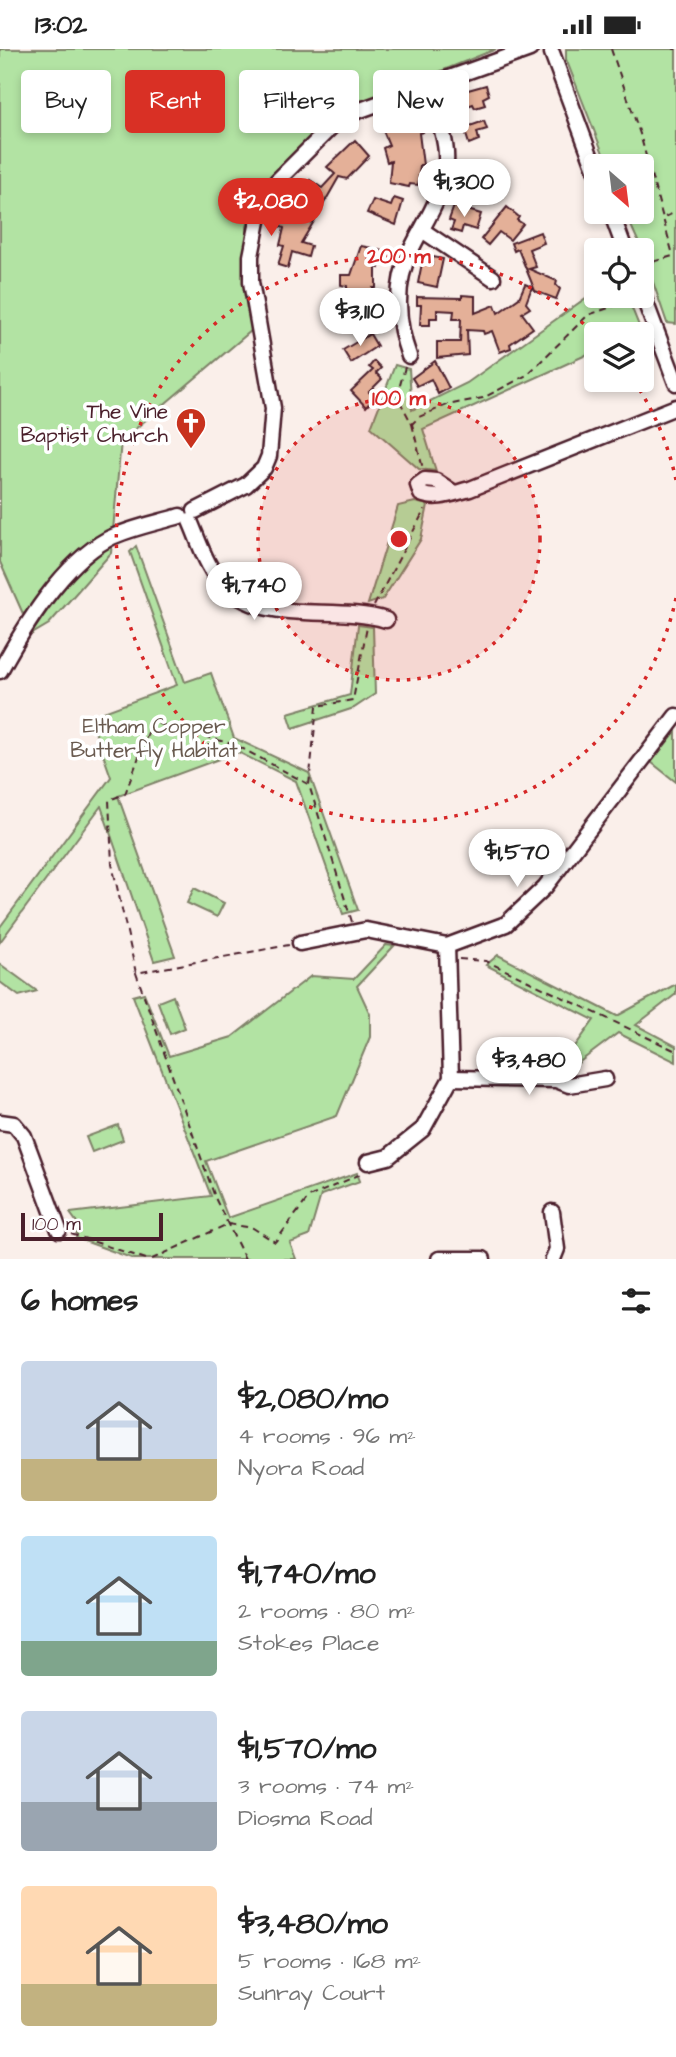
<!DOCTYPE html>
<meta charset="utf-8">
<style>
:root{--surface:#fff;--page:#f6f6f6;--text:#222;--muted:#767676;--accent:#d93025}
body{margin:0;font-family:"Architects Daughter",sans-serif;background:var(--page);color:var(--text);height:100vh;display:flex;flex-direction:column;font-size:26px;white-space:nowrap}
*{box-sizing:border-box;margin:0}
p{font-size:23px;color:var(--muted)}
.icon{flex:none;width:38px;height:38px;fill:none;stroke:currentColor;stroke-width:2;stroke-linecap:round;stroke-linejoin:round}
.map{position:relative;height:1210px;overflow:hidden}
.panel{display:flex;flex-direction:column;background:var(--surface);flex:1}
.panel>*{flex:none}
.guide{position:absolute;left:21px;top:21px;width:635px;height:63px;display:flex;gap:14px}
.needle{width:46px;rotate:152deg}
.buttons{position:absolute;left:584px;top:105px;display:grid;gap:14px}
.buttons a{display:grid;place-items:center;width:70px;height:70px;border-radius:7px;background:var(--surface);box-shadow:0 4px 10px #0003;font-size:35px}
.scale{position:absolute;left:21px;bottom:18px;width:142px;box-sizing:border-box;padding-left:7px;border:4px solid #4a1f2b;border-top:0;font-size:19px;line-height:24px;white-space:nowrap;color:#4a1f2b;-webkit-text-stroke:5px #fff;paint-order:stroke}
.price{position:absolute;translate:-50% -60px;padding:0 16px;border-radius:24px;background:#fff;color:#222;font-size:23px;line-height:46px;filter:drop-shadow(0 2px 4px #0008)}
.price::after{content:'';position:absolute;left:50%;top:42px;width:21px;height:16px;margin-left:-10px;background:inherit;clip-path:polygon(0 0,100% 0,50% 100%)}
.price.selected{background:var(--accent);color:#fff}
ul{padding:0;list-style:none}
li{display:flex;align-items:center;gap:21px;height:175px;padding:0 21px}
li span{display:grid;place-items:center;flex:none;width:196px;height:140px;border-radius:7px;color:#555}
li>.icon{margin-inline-start:auto}
span .icon{width:84px;height:84px;fill:#fffc;stroke-width:1}
li b{font-size:30px}
h2{display:flex;justify-content:space-between;align-items:center;height:84px;padding:0 21px;font-size:30px}
.pill{padding:0 24px;border-radius:7px;background:var(--surface);box-shadow:0 4px 10px #0003;font-size:24px;line-height:63px}
.pill.selected{background:var(--accent);color:#fff}
.status{display:flex;justify-content:space-between;align-items:center;height:49px;padding:0 35px;background:var(--surface);direction:ltr}
.status svg{height:19px;fill:currentColor}
.map>svg:first-child{display:block}
.green{fill:#b2e3a3;stroke:#7e8167;stroke-width:2}
.building{fill:#e4b098;stroke:#4a1f2b;stroke-width:2}
.lines{fill:none;stroke-linecap:round;stroke-linejoin:round}
.minor-casing{stroke:#4a1f2b;stroke-width:19}
.path{stroke:#4a1f2b;stroke-width:2;stroke-dasharray:7 5;stroke-linecap:butt}
.minor{stroke:#fff;stroke-width:14}
.ring{fill:none;stroke:#d62828;stroke-width:3.5;stroke-dasharray:3.5 7}
.labels{text-anchor:middle;dominant-baseline:central;stroke-width:7;stroke-linejoin:round;paint-order:stroke}
.poi-label{font-size:21px;fill:#4a1f2b;stroke:#fff;text-anchor:end}
.park-label{font-size:21px;fill:#695a4f;stroke:#fff}
.centre{fill:#d62828;stroke:#fff;stroke-width:3.5}
.ring-label{font-size:21px;text-anchor:middle;font-weight:bold;fill:#d62828;stroke:#fff;stroke-width:7;stroke-linejoin:round;paint-order:stroke}
</style>
<div class="status"><b>13:02</b><svg viewBox="0 0 49 12"><path d="M0 12V9h3v3zM5 12V6h3v6zM10 12V3h3v9zM15 12V0h3v12zM26 1h20v11H26zM47 4h2v5h-2z"/></svg></div>
<div class="map">
<svg width="676" height="1210" viewBox="0 0 676 1210">
<rect width="100%" height="100%" fill="#faefea"/>
<filter id="ink" filterUnits="userSpaceOnUse"><feTurbulence type="fractalNoise" baseFrequency=".0143" numOctaves="2"/><feDisplacementMap in="SourceGraphic" scale="14" xChannelSelector="R" yChannelSelector="G"/><feConvolveMatrix kernelMatrix="1 2 1 2 8 2 1 2 1" color-interpolation-filters="sRGB"/></filter>
<g filter="url(#ink)">
<!-- green -->
<g class="green">
<path d="M 0,0 L 496,0 L 334,65 L 270,129 L 253,159 L 247,178 L 245,230 L 252,281 L 121,392 L 111,504 L 49,575 L 32,585 L 0,513 Z"/>
<path d="M 566,0 L 676,0 L 676,275 L 667,274 L 642,201 L 625,163 L 642,163 L 642,117 L 608,117 L 566,10 Z"/>
<path d="M 597,241 L 597,247 L 627,247 L 641,282 L 633,285 L 597,285 L 597,301 L 423,380 L 436,422 L 419,420 L 371,378 L 395,316 L 409,320 L 412,361 L 467,334 Z"/>
<path d="M 415,453 L 428,456 L 421,490 L 383,550 L 368,555 L 398,457 Z"/>
<path d="M 136,497 L 185,633 L 211,624 L 234,689 L 309,724 L 358,861 L 343,865 L 296,732 L 238,703 L 118,747 L 175,907 L 154,912 L 101,757 L 0,893 L 0,878 L 111,728 L 90,668 L 177,636 L 130,503 Z"/>
<path d="M 358,576 L 373,578 L 375,645 L 354,659 L 293,679 L 288,664 L 350,646 Z"/>
<path d="M 676,682 L 676,733 L 651,713 Z"/>
<path d="M 194,839 L 224,854 L 217,868 L 187,854 Z"/>
<path d="M 386,896 L 394,897 L 357,937 L 370,965 L 370,988 L 337,1067 L 206,1112 L 228,1169 L 357,1124 L 360,1132 L 321,1146 L 309,1187 L 290,1194 L 296,1210 L 134,1210 L 76,1189 L 78,1175 L 70,1164 L 211,1147 L 133,947 L 144,944 L 169,1007 L 232,988 L 311,927 L 354,930 Z"/>
<path d="M 498,906 L 617,967 L 676,935 L 676,945 L 636,976 L 676,997 L 676,1013 L 618,984 L 569,1021 L 563,1014 L 594,971 L 486,916 Z"/>
<path d="M 0,915 L 37,942 L 19,947 L 0,933 Z"/>
<path d="M 173,947 L 185,979 L 170,985 L 158,953 Z"/>
<path d="M 118,1076 L 123,1091 L 92,1103 L 86,1088 Z"/>
</g>
<!-- building -->
<g class="building">
<path d="M 486,36 L 489,46 L 483,49 L 485,56 L 475,59 L 473,55 L 465,58 L 461,46 L 463,51 L 453,55 L 450,46 Z"/>
<path d="M 402,65 L 407,79 L 421,75 L 423,83 L 419,84 L 423,116 L 420,116 L 418,136 L 410,135 L 409,138 L 389,134 L 391,112 L 387,113 L 383,99 L 389,96 L 379,72 Z"/>
<path d="M 484,72 L 487,80 L 477,83 L 479,91 L 469,95 L 464,79 Z"/>
<path d="M 355,91 L 369,107 L 347,130 L 339,128 L 323,156 L 315,151 L 305,164 L 316,169 L 301,194 L 311,197 L 308,208 L 292,203 L 288,219 L 278,216 L 284,197 L 280,196 L 284,179 L 279,177 L 290,156 L 293,157 L 310,131 L 322,139 L 335,125 L 327,118 Z"/>
<path d="M 459,132 L 500,134 L 499,150 L 473,148 L 473,143 L 458,142 Z"/>
<path d="M 394,149 L 403,152 L 396,176 L 367,164 L 373,151 L 391,157 Z"/>
<path d="M 454,157 L 481,165 L 476,181 L 463,177 L 461,184 L 451,181 L 454,173 L 449,171 Z"/>
<path d="M 507,158 L 519,168 L 517,171 L 523,175 L 510,191 L 499,183 L 488,196 L 481,190 Z"/>
<path d="M 540,183 L 544,194 L 529,200 L 536,218 L 529,220 L 557,232 L 556,236 L 560,240 L 556,250 L 535,242 L 518,200 L 514,202 L 511,194 Z"/>
<path d="M 361,197 L 383,201 L 379,219 L 376,218 L 376,239 L 373,239 L 378,277 L 369,278 L 368,268 L 348,271 L 347,237 L 341,236 L 341,226 L 351,226 Z"/>
<path d="M 433,208 L 443,210 L 437,238 L 418,234 L 422,214 L 432,216 Z"/>
<path d="M 525,235 L 532,238 L 526,254 L 530,259 L 522,264 L 533,279 L 510,295 L 511,299 L 500,303 L 492,282 L 484,285 L 483,282 L 467,281 L 468,306 L 437,309 L 437,293 L 460,293 L 461,270 L 453,270 L 454,262 L 437,261 L 437,269 L 430,269 L 430,276 L 420,276 L 421,256 L 417,256 L 417,248 L 462,249 L 462,246 L 475,247 L 475,264 L 495,256 L 498,264 L 519,249 Z"/>
<path d="M 370,285 L 377,297 L 351,314 L 343,301 Z"/>
<path d="M 374,312 L 381,319 L 376,324 L 382,330 L 369,343 L 375,348 L 366,358 L 351,342 L 373,321 L 369,318 Z"/>
<path d="M 435,312 L 449,339 L 438,345 L 431,330 L 417,337 L 412,329 Z"/>
</g>
<g class="lines">
<!-- minor casing -->
<g class="minor-casing">
<g id="minor">
<path d="M 552,4 L 597,125"/>
<path d="M 611,163 L 625,201"/>
<path d="M 422,181 L 493,229"/>
<path d="M 642,244 L 676,334"/>
<path d="M 409,307 C 397,274 394,236 410,203 C 424,173 444,148 446,114 C 448,88 434,60 426,36"/>
<path d="M 454,444 L 436,432 L 425,431 L 418,436 L 421,445 C 436,452 454,444 470,440 L 676,358"/>
<path d="M 195,462 L 246,436 L 264,419 L 269,407 L 273,359 L 251,233 L 251,207 L 260,162 L 277,132 L 341,68 L 530,0"/>
<path d="M 190,472 C 198,490 205,514 218,530 C 260,580 332,554 386,571"/>
<path d="M 0,622 C 24,578 62,515 108,490 C 129,479 157,474 180,467"/>
<path d="M 300,894 L 366,881 L 447,897 L 506,875 L 545,838 L 676,667"/>
<path d="M 451,1029 L 556,1031 L 569,1036 L 605,1030"/>
<path d="M 0,1073 L 14,1075 L 24,1087 L 59,1181"/>
<path d="M 368,1113 L 388,1108 L 423,1080 L 451,1029 L 447,897"/>
<path d="M 552,1163 L 557,1200 L 553,1210"/>
<path d="M 439,1210 L 483,1210"/>
</g>
</g>
<!-- path -->
<g class="path">
<path d="M 611,0 L 640,85 L 673,206"/>
<path d="M 673,0 L 676,0"/>
<path d="M 665,168 L 676,163"/>
<path d="M 642,216 L 676,206"/>
<path d="M 405,318 L 397,347 L 412,375 L 419,368 L 447,356 L 483,349 L 527,326 L 588,266 L 626,253 L 631,248"/>
<path d="M 412,375 L 423,420"/>
<path d="M 374,557 L 425,460"/>
<path d="M 352,873 L 309,736 L 317,657 L 353,651 L 367,578"/>
<path d="M 459,910 L 486,912 L 676,1002"/>
<path d="M 136,924 L 112,815 L 109,751 L 125,745 L 152,673 L 236,696 L 308,735"/>
<path d="M 71,1185 L 146,1210"/>
<path d="M 152,1210 L 228,1175 L 253,1179 L 275,1193 L 309,1148 L 363,1124"/>
<path d="M 245,1210 L 216,1151 L 136,924 L 289,896"/>
</g>
<!-- minor -->
<use href="#minor" class="minor"/>
</g>
</g>
<!-- distance rings -->
<circle cx="399" cy="490" r="141" fill="#d62828" fill-opacity=".12"/>
<g class="ring">
<circle cx="399" cy="490" r="141"/>
<path d="M676 549A283 283 0 1 1 596 286M634 332A283 283 0 0 1 676 431"/>
</g>
<!-- icons -->
<defs>
<g id="church-pin" transform="scale(1.575)"><path d="M0 17L-7.5 6A9.5 9.5 0 1 1 7.5 6Z" fill="#c8321e" stroke="#fff"/><path d="M-1.2-6h2.4v3.5h3.3v2.4h-3.3V6h-2.4V-.1h-3.3v-2.4h3.3Z" fill="#fff"/></g>
</defs>
<g fill-rule="evenodd">
<use href="#church-pin" x="191" y="374"/>
</g>
<g class="labels">
<!-- poi labels -->
<g class="poi-label">
<text x="168" y="362">The Vine<tspan x="168" dy="24">Baptist Church</tspan></text>
</g>
<!-- park labels -->
<g class="park-label">
<text x="154" y="677">Eltham Copper<tspan x="154" dy="24">Butterfly Habitat</tspan></text>
</g>
</g>
<circle cx="399" cy="490" r="10" class="centre"/>
<g class="ring-label">
<text x="399" y="214">200 m</text>
<text x="399" y="356">100 m</text>
</g>
</svg>
<div class="buttons">
<a><svg class="needle" viewBox="-14 -14 28 28"><path d="M0-13l5 13h-10z" fill="#e53935"/><path d="M0 13l5-13h-10z" fill="#767676"/></svg></a>
<a><svg class="icon" aria-label="locate" viewBox="0 0 24 24"><circle cx="12" cy="12" r="6"/><path d="M12 2v4M12 18v4M2 12h4M18 12h4"/></svg></a>
<a><svg class="icon" aria-label="layers" viewBox="0 0 24 24"><path d="M12 4l9 5-9 5-9-5zM3 14l9 5 9-5"/></svg></a>
</div>
<div class="scale">100 m</div>
<b class="price" style="left:464px;top:170px">$1,300</b>
<b class="price selected" style="left:271px;top:189px">$2,080</b>
<b class="price" style="left:360px;top:299px">$3,110</b>
<b class="price" style="left:254px;top:573px">$1,740</b>
<b class="price" style="left:517px;top:840px">$1,570</b>
<b class="price" style="left:529px;top:1048px">$3,480</b>
<div class="guide">
<a class="pill">Buy</a>
<a class="pill selected">Rent</a>
<a class="pill">Filters</a>
<a class="pill">New</a>
</div>
</div>
<section class="panel">
<h2>6 homes<svg class="icon" aria-label="filters" viewBox="0 0 24 24"><path d="M4 7h16M4 17h16"/><circle cx="9" cy="7" r="2"/><circle cx="15" cy="17" r="2"/></svg></h2>
<ul>
<li><span style="background:linear-gradient(#c9d6e8 70%,#c2b280 0)"><svg class="icon" aria-label="home" viewBox="0 0 24 24"><path d="M3 11l9-7 9 7M6 9v11h12V9"/></svg></span><div><b>$2,080/mo</b><p>4 rooms · 96 m²</p><p>Nyora Road</p></div></li>
<li><span style="background:linear-gradient(#bfe0f5 75%,#7fa58c 0)"><svg class="icon" aria-label="home" viewBox="0 0 24 24"><path d="M3 11l9-7 9 7M6 9v11h12V9"/></svg></span><div><b>$1,740/mo</b><p>2 rooms · 80 m²</p><p>Stokes Place</p></div></li>
<li><span style="background:linear-gradient(#c9d6e8 65%,#9aa5b1 0)"><svg class="icon" aria-label="home" viewBox="0 0 24 24"><path d="M3 11l9-7 9 7M6 9v11h12V9"/></svg></span><div><b>$1,570/mo</b><p>3 rooms · 74 m²</p><p>Diosma Road</p></div></li>
<li><span style="background:linear-gradient(#ffd9b3 70%,#c2b280 0)"><svg class="icon" aria-label="home" viewBox="0 0 24 24"><path d="M3 11l9-7 9 7M6 9v11h12V9"/></svg></span><div><b>$3,480/mo</b><p>5 rooms · 168 m²</p><p>Sunray Court</p></div></li>
</ul>
</section>
